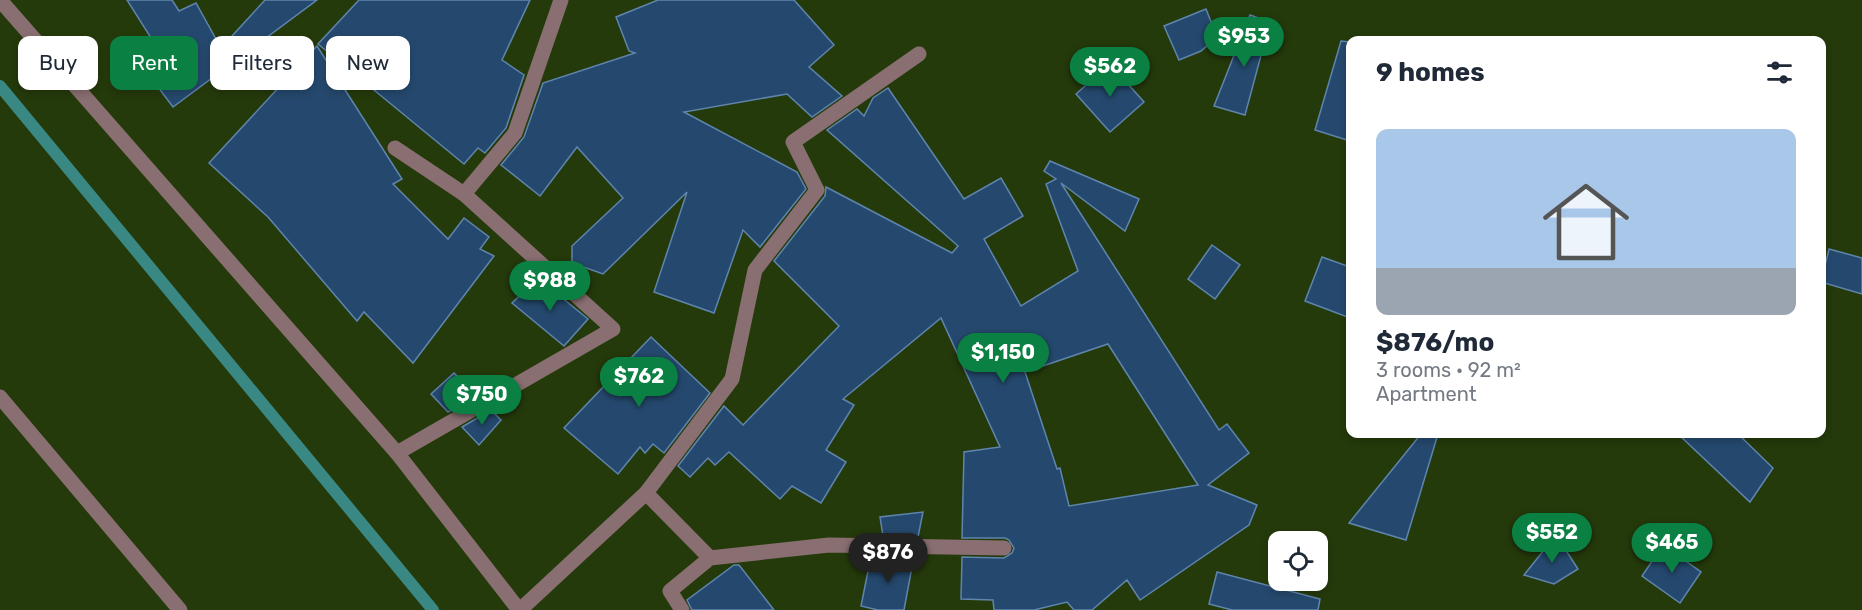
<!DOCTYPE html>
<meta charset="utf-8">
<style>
:root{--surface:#fff;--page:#f2f2f3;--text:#1f2937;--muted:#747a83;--line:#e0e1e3;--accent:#0b8043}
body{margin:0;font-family:Rubik,sans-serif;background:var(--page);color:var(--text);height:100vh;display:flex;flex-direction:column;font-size:22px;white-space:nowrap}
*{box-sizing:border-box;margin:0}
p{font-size:20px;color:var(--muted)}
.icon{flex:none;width:33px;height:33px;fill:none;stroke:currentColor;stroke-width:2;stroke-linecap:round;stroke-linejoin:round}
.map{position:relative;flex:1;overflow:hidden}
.sheet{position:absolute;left:1346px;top:36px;width:480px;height:402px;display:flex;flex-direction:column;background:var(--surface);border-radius:12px;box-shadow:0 3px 9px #0003}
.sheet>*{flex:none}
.banner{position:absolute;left:18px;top:36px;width:570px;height:54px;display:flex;gap:12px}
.buttons{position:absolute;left:1268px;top:531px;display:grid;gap:12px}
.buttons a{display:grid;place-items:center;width:60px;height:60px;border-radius:12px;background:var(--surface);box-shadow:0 3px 9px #0003;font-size:30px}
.price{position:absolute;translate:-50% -51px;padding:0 14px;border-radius:21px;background:var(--accent);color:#fff;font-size:20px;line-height:39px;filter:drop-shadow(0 2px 3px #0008)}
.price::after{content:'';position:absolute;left:50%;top:36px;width:18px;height:14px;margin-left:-9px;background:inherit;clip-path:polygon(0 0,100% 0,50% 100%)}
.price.on{background:#222;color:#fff}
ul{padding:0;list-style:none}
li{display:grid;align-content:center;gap:12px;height:318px;padding:0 30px}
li+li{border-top:2px solid var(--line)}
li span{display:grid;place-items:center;height:186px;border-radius:12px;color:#555}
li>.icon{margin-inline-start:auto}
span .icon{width:108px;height:108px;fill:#fffc;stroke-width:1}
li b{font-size:26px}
h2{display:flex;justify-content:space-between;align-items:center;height:72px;padding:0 30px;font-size:26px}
.pill{padding:0 21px;border-radius:12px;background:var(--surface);box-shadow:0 3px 9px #0003;font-size:21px;line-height:54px}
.pill.on{background:var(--accent);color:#fff}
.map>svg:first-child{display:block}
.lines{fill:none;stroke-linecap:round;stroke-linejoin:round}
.stream{stroke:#3a8884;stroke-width:12}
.building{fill:#25496e;stroke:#5f85ae;stroke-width:1.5;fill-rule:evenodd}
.minor{stroke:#8a6f72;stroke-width:15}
</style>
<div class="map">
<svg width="1862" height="610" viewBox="0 0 1862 610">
<rect width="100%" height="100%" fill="#253a0b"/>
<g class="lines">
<!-- stream -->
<path class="stream" d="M 0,86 L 433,610"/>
</g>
<!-- building -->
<g class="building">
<path d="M 127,0 L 172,0 L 179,11 L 196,3 L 221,48 L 265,0 L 317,0 L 173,107 L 142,66 L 160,52 Z"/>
<path d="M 359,0 L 530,0 L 502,60 L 524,75 L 506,128 L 485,153 L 478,148 L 464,164 L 318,44 Z"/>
<path d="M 658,0 L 794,0 L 834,45 L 809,67 L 842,96 L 812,117 L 787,94 L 684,112 L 797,172 L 806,189 L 760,247 L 743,230 L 714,313 L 654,292 L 687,192 L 603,274 L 572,263 L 572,246 L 623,198 L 577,147 L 540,196 L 501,165 L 524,137 L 543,83 L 635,53 L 629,51 L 616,17 Z"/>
<path d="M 1206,9 L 1217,37 L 1201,51 L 1179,60 L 1164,26 Z"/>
<path d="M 1250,15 L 1270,22 L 1245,115 L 1214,106 Z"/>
<path d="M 1341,41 L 1350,42 L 1350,141 L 1315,130 Z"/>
<path d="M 317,46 L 402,179 L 393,184 L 448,239 L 464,218 L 489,237 L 480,249 L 494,256 L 413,363 L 364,312 L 357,321 L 268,217 L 209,163 Z"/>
<path d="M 1110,64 L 1144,102 L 1110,132 L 1076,94 Z"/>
<path d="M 888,88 L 964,199 L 1001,178 L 1023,216 L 984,239 L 1021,306 L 1078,271 L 1046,184 L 1056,179 L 1044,171 L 1050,161 L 1139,199 L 1125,231 L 1061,183 L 1219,430 L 1227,424 L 1249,453 L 1208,485 L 1257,505 L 1249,525 L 1140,600 L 1127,580 L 1092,610 L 1074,610 L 1067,602 L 1034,610 L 994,610 L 993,600 L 961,599 L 962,557 L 1004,558 L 1012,553 L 1014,548 L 1009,540 L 1005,538 L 962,538 L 964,452 L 1000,447 L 941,318 L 843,399 L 854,405 L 826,450 L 846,462 L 821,503 L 792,486 L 780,499 L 729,452 L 715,465 L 708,458 L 690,477 L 678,466 L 724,406 L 743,425 L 839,326 L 774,261 L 825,196 L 826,187 L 952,253 L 958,246 L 827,130 L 857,109 L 864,116 L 873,98 ZM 1108,344 L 1198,485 L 1069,506 L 1060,468 L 1057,469 L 1025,372 Z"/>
<path d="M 1212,245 L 1240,265 L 1215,299 L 1188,279 Z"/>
<path d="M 1829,249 L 1862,258 L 1862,294 L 1821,282 Z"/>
<path d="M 1322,257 L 1350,267 L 1350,318 L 1305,301 Z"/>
<path d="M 538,278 L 588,319 L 564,346 L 512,303 Z"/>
<path d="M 651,337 L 710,393 L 664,453 L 653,444 L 645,453 L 640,447 L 618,474 L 564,428 Z"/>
<path d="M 454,373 L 477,396 L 448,412 L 431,394 Z"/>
<path d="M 491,410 L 501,420 L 479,445 L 462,427 Z"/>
<path d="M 1421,434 L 1438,434 L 1406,540 L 1349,523 Z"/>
<path d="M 1678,434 L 1738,434 L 1773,468 L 1750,502 Z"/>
<path d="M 923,512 L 918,537 L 883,536 L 880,517 Z"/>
<path d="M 1556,535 L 1578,569 L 1554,584 L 1524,575 Z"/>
<path d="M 1663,545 L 1701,572 L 1680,603 L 1642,576 Z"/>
<path d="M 885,556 L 914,556 L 904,610 L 878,610 L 861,606 L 870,561 L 886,565 Z"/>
<path d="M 734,565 L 739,565 L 774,610 L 692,610 L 687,600 Z"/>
<path d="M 1217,572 L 1320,599 L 1318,610 L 1232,610 L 1209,604 Z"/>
</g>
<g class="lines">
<!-- minor -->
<g class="minor">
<path d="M 0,0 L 397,453 L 519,610"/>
<path d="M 395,148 L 464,194 L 613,329 L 397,453"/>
<path d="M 464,194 L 515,133 L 561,0"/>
<path d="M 0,397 L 180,610"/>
<path d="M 646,493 L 710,558"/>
<path d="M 520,610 L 646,493 L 732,379 L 755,270 L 817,190 L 793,142 L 919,54"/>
<path d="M 682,610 L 670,591 L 710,558 L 829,545 L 1004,548"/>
</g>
</g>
</svg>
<div class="buttons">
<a><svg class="icon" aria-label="locate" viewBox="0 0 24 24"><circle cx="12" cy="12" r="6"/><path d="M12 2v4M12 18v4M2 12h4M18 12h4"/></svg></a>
</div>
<b class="price" style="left:1244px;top:68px">$953</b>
<b class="price" style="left:1110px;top:98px">$562</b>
<b class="price" style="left:550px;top:312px">$988</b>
<b class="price" style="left:1003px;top:384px">$1,150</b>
<b class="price" style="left:639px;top:408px">$762</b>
<b class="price" style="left:482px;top:426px">$750</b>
<b class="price" style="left:1552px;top:564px">$552</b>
<b class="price" style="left:1672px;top:574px">$465</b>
<b class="price on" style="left:888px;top:584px">$876</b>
<div class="banner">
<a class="pill">Buy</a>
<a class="pill on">Rent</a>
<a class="pill">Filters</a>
<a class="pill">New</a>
</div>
<section class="sheet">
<h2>9 homes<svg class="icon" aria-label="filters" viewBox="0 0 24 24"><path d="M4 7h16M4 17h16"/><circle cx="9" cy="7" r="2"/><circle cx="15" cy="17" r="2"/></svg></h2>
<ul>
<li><span style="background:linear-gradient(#a9c7e8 75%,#9aa5b1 0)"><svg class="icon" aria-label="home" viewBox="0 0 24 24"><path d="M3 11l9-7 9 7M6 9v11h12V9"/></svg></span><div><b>$876/mo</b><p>3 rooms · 92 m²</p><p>Apartment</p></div></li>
</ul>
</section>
</div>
